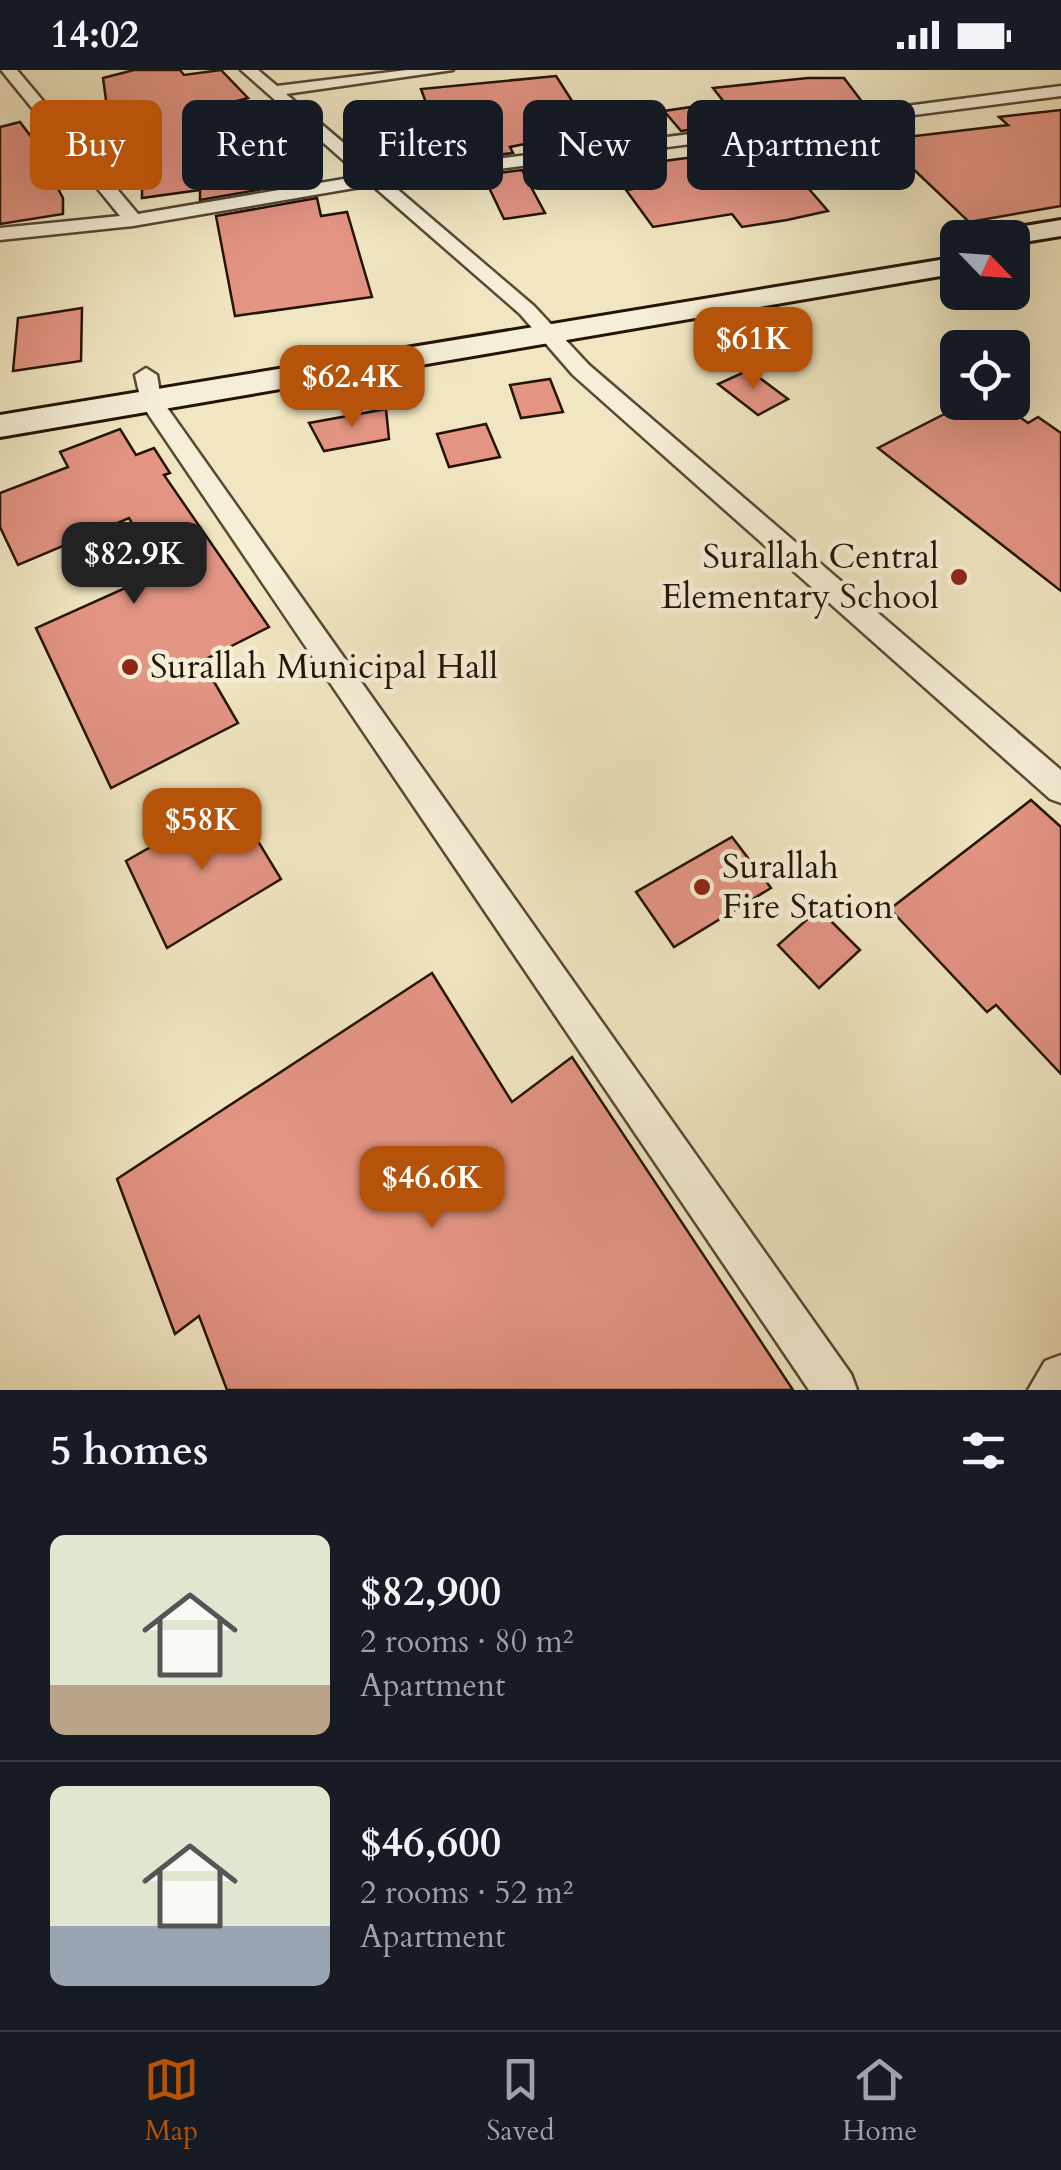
<!DOCTYPE html>
<meta charset="utf-8">
<style>
:root{--surface:#171b24;--page:#242831;--text:#f1f3f6;--muted:#9ea1a6;--line:#363941;--accent:#b45309}
body{margin:0;font-family:Cardo,serif;background:var(--page);color:var(--text);height:100vh;display:flex;flex-direction:column;font-size:38px;white-space:nowrap}
*{box-sizing:border-box;margin:0}
p{font-size:32px;color:var(--muted)}
.icon{flex:none;width:55px;height:55px;fill:none;stroke:currentColor;stroke-width:2;stroke-linecap:round;stroke-linejoin:round}
.map{position:relative;height:1320px;overflow:hidden}
.sheet{display:flex;flex-direction:column;background:var(--surface);flex:1}
.sheet>*{flex:none}
.top-card{position:absolute;left:30px;top:30px;width:1002px;height:90px;display:flex;gap:20px}
.needle{width:65px;rotate:115deg}
.controls{position:absolute;left:940px;top:150px;display:grid;gap:20px}
.controls a{display:grid;place-items:center;width:90px;height:90px;border-radius:15px;background:var(--surface);box-shadow:0 10px 40px #0002;font-size:50px}
.price{position:absolute;translate:-50% -85px;padding:0 22px;border-radius:20px;background:var(--accent);color:#fff;font-size:32px;line-height:65px;filter:drop-shadow(0 2px 5px #0008)}
.price::after{content:'';position:absolute;left:50%;top:60px;width:30px;height:22px;margin-left:-15px;background:inherit;clip-path:polygon(0 0,100% 0,50% 100%)}
.price.active{background:#222;color:#fff}
ul{padding:0;list-style:none}
li{display:flex;align-items:center;gap:30px;height:250px;padding:0 50px}
li+li{border-top:2px solid var(--line)}
li span{display:grid;place-items:center;flex:none;width:280px;height:200px;border-radius:15px;color:#555}
li>.icon{margin-inline-start:auto}
span .icon{width:120px;height:120px;fill:#fffc;stroke-width:1}
li b{font-size:42px}
h2{display:flex;justify-content:space-between;align-items:center;height:120px;padding:0 50px;font-size:42px}
.chip{padding:0 35px;border-radius:15px;background:var(--surface);box-shadow:0 10px 40px #0002;font-size:35px;line-height:90px}
.chip.active{background:var(--accent);color:#fff}
.status{display:flex;justify-content:space-between;align-items:center;height:70px;padding:0 50px;background:var(--surface);direction:ltr}
.status svg{height:28px;fill:currentColor}
.tabs{display:flex;justify-content:space-around;align-items:center;height:140px;border-top:2px solid var(--line);background:var(--surface);font-size:28px;color:var(--muted)}
.tabs a{display:grid;justify-items:center;gap:5px}
.tabs .active{color:var(--accent)}
.map>svg:first-child{display:block}
.building{fill:#e39483;stroke:#251405;stroke-width:2.5}
.lines{fill:none;stroke-linecap:round;stroke-linejoin:round}
.street-casing{stroke:#584834;stroke-width:5}
.secondary-casing{stroke:#251405;stroke-width:6}
.street{fill:#f5efd7;fill-rule:evenodd}
.secondary{fill:#f5efd7;fill-rule:evenodd}
.poi-dot{fill:#8f2418;stroke:#f5efd7;stroke-width:4}
.labels{text-anchor:middle;dominant-baseline:central;stroke-width:9;stroke-linejoin:round;paint-order:stroke}
.poi-label{font-size:35px;fill:#251405;stroke:#f5efd7;text-anchor:start}
</style>
<div class="status"><b>14:02</b><svg viewBox="0 0 49 12"><path d="M0 12V9h3v3zM5 12V6h3v6zM10 12V3h3v9zM15 12V0h3v12zM26 1h20v11H26zM47 4h2v5h-2z"/></svg></div>
<div class="map">
<svg width="1061" height="1320" viewBox="0 0 1061 1320">
<rect width="100%" height="100%" fill="#f0e6c1"/>
<filter id="stains"><feTurbulence type="fractalNoise" baseFrequency=".002" numOctaves="4"/><feColorMatrix values="0 0 0 0 .2 0 0 0 0 .09 0 0 0 0 .02 0 0 0 .5 -.17"/></filter>
<radialGradient id="worn" r=".72"><stop offset=".6" stop-color="#630" stop-opacity="0"/><stop offset="1" stop-color="#630" stop-opacity=".3"/></radialGradient>
<!-- building -->
<g class="building">
<path d="M 134,0 L 180,0 L 184,5 L 221,0 L 248,28 L 237,31 L 248,80 L 298,72 L 300,78 L 308,77 L 314,110 L 200,130 L 200,120 L 142,128 L 142,100 L 116,104 L 103,8 Z"/>
<path d="M 556,6 L 574,34 L 533,43 L 545,59 L 532,61 L 540,71 L 510,77 L 513,83 L 474,88 L 470,78 L 396,91 L 379,57 L 433,52 L 421,19 Z"/>
<path d="M 808,8 L 844,8 L 866,37 L 681,61 L 664,41 L 724,32 L 713,18 Z"/>
<path d="M 1061,40 L 1061,136 L 969,152 L 889,76 L 865,99 L 855,87 L 789,96 L 828,141 L 787,150 L 742,157 L 732,144 L 653,157 L 626,120 L 646,117 L 636,104 L 654,101 L 648,93 L 702,86 L 694,77 L 878,54 L 890,69 L 1008,55 L 999,47 Z"/>
<path d="M 20,52 L 48,89 L 43,90 L 63,128 L 63,144 L 0,154 L 0,57 Z"/>
<path d="M 522,100 L 545,143 L 504,149 L 483,105 Z"/>
<path d="M 317,128 L 321,146 L 347,142 L 372,227 L 235,246 L 216,146 Z"/>
<path d="M 82,238 L 81,291 L 13,301 L 18,248 Z"/>
<path d="M 749,300 L 788,329 L 758,345 L 718,314 Z"/>
<path d="M 550,309 L 563,342 L 521,348 L 510,315 Z"/>
<path d="M 968,332 L 999,332 L 1028,353 L 1038,347 L 1061,363 L 1061,521 L 878,378 Z"/>
<path d="M 386,339 L 389,369 L 324,381 L 309,353 Z"/>
<path d="M 486,354 L 500,387 L 449,397 L 437,364 Z"/>
<path d="M 120,359 L 136,385 L 154,378 L 170,403 L 164,405 L 269,557 L 202,591 L 238,653 L 111,718 L 36,558 L 161,502 L 129,448 L 18,495 L 0,457 L 0,423 L 68,397 L 60,382 Z"/>
<path d="M 233,730 L 281,809 L 167,878 L 126,791 Z"/>
<path d="M 1031,730 L 1061,757 L 1061,1004 L 996,935 L 987,942 L 890,839 Z"/>
<path d="M 732,767 L 771,818 L 674,877 L 636,822 Z"/>
<path d="M 819,839 L 860,880 L 819,918 L 778,875 Z"/>
<path d="M 432,903 L 512,1032 L 572,987 L 793,1320 L 227,1320 L 199,1246 L 175,1264 L 117,1109 Z"/>
</g>
<g class="lines">
<!-- street casing -->
<g class="street-casing">
<g id="street">
<path d="M 1,0 L 17,0 L 138,144 L 361,106 L 241,0 L 258,0 L 277,16 L 407,0 L 453,0 L 286,24 L 380,104 L 1061,16 L 1061,26 L 390,113 L 534,236 L 589,295 L 1061,700 L 1061,733 L 1050,729 L 573,305 L 520,244 L 372,115 L 133,156 L 0,170 L 0,158 L 120,146 Z"/>
<path d="M 146,298 L 157,305 L 161,329 L 851,1304 L 857,1320 L 809,1320 L 142,335 L 135,305 Z"/>
<path d="M 1061,1285 L 1061,1320 L 1028,1320 L 1045,1291 Z"/>
</g>
</g>
<!-- secondary casing -->
<g class="secondary-casing">
<g id="secondary">
<path d="M 1061,150 L 1061,166 L 1012,174 L 1012,168 L 987,168 L 1000,160 Z"/>
<path d="M 958,187 L 958,203 L 0,367 L 0,345 Z"/>
</g>
</g>
<!-- street -->
<use href="#street" class="street"/>
<!-- secondary -->
<use href="#secondary" class="secondary"/>
</g>
<!-- markers -->
<g class="poi-dot">
<circle cx="959" cy="507" r="10"/>
<circle cx="130" cy="597" r="10"/>
<circle cx="702" cy="817" r="10"/>
</g>
<g class="labels">
<!-- poi labels -->
<g class="poi-label">
<text x="939" y="487" text-anchor="end">Surallah Central<tspan x="939" dy="40">Elementary School</tspan></text>
<text x="150" y="597">Surallah Municipal Hall</text>
<text x="722" y="797">Surallah<tspan x="722" dy="40">Fire Station</tspan></text>
</g>
</g>
<rect width="100%" height="100%" filter="url(#stains)"/>
<rect width="100%" height="100%" fill="url(#worn)"/>
</svg>
<div class="controls">
<a><svg class="needle" viewBox="-14 -14 28 28"><path d="M0-13l5 13h-10z" fill="#e53935"/><path d="M0 13l5-13h-10z" fill="#9ea1a6"/></svg></a>
<a><svg class="icon" aria-label="locate" viewBox="0 0 24 24"><circle cx="12" cy="12" r="6"/><path d="M12 2v4M12 18v4M2 12h4M18 12h4"/></svg></a>
</div>
<b class="price" style="left:753px;top:322px">$61K</b>
<b class="price" style="left:352px;top:360px">$62.4K</b>
<b class="price active" style="left:134px;top:537px">$82.9K</b>
<b class="price" style="left:202px;top:803px">$58K</b>
<b class="price" style="left:432px;top:1161px">$46.6K</b>
<div class="top-card">
<a class="chip active">Buy</a>
<a class="chip">Rent</a>
<a class="chip">Filters</a>
<a class="chip">New</a>
<a class="chip">Apartment</a>
</div>
</div>
<section class="sheet">
<h2>5 homes<svg class="icon" aria-label="filters" viewBox="0 0 24 24"><path d="M4 7h16M4 17h16"/><circle cx="9" cy="7" r="2"/><circle cx="15" cy="17" r="2"/></svg></h2>
<ul>
<li><span style="background:linear-gradient(#dfe7d0 75%,#b9a48a 0)"><svg class="icon" aria-label="home" viewBox="0 0 24 24"><path d="M3 11l9-7 9 7M6 9v11h12V9"/></svg></span><div><b>$82,900</b><p>2 rooms · 80 m²</p><p>Apartment</p></div></li>
<li><span style="background:linear-gradient(#dfe7d0 70%,#9aa5b1 0)"><svg class="icon" aria-label="home" viewBox="0 0 24 24"><path d="M3 11l9-7 9 7M6 9v11h12V9"/></svg></span><div><b>$46,600</b><p>2 rooms · 52 m²</p><p>Apartment</p></div></li>
</ul>
</section>
<nav class="tabs">
<a class="active"><svg class="icon" aria-label="map" viewBox="0 0 24 24"><path d="M3 6l6-2 6 2 6-2v14l-6 2-6-2-6 2zM9 4v14M15 6v14"/></svg>Map</a>
<a><svg class="icon" aria-label="saved" viewBox="0 0 24 24"><path d="M7 4h10v16l-5-4-5 4z"/></svg>Saved</a>
<a><svg class="icon" aria-label="home" viewBox="0 0 24 24"><path d="M3 11l9-7 9 7M6 9v11h12V9"/></svg>Home</a>
</nav>
